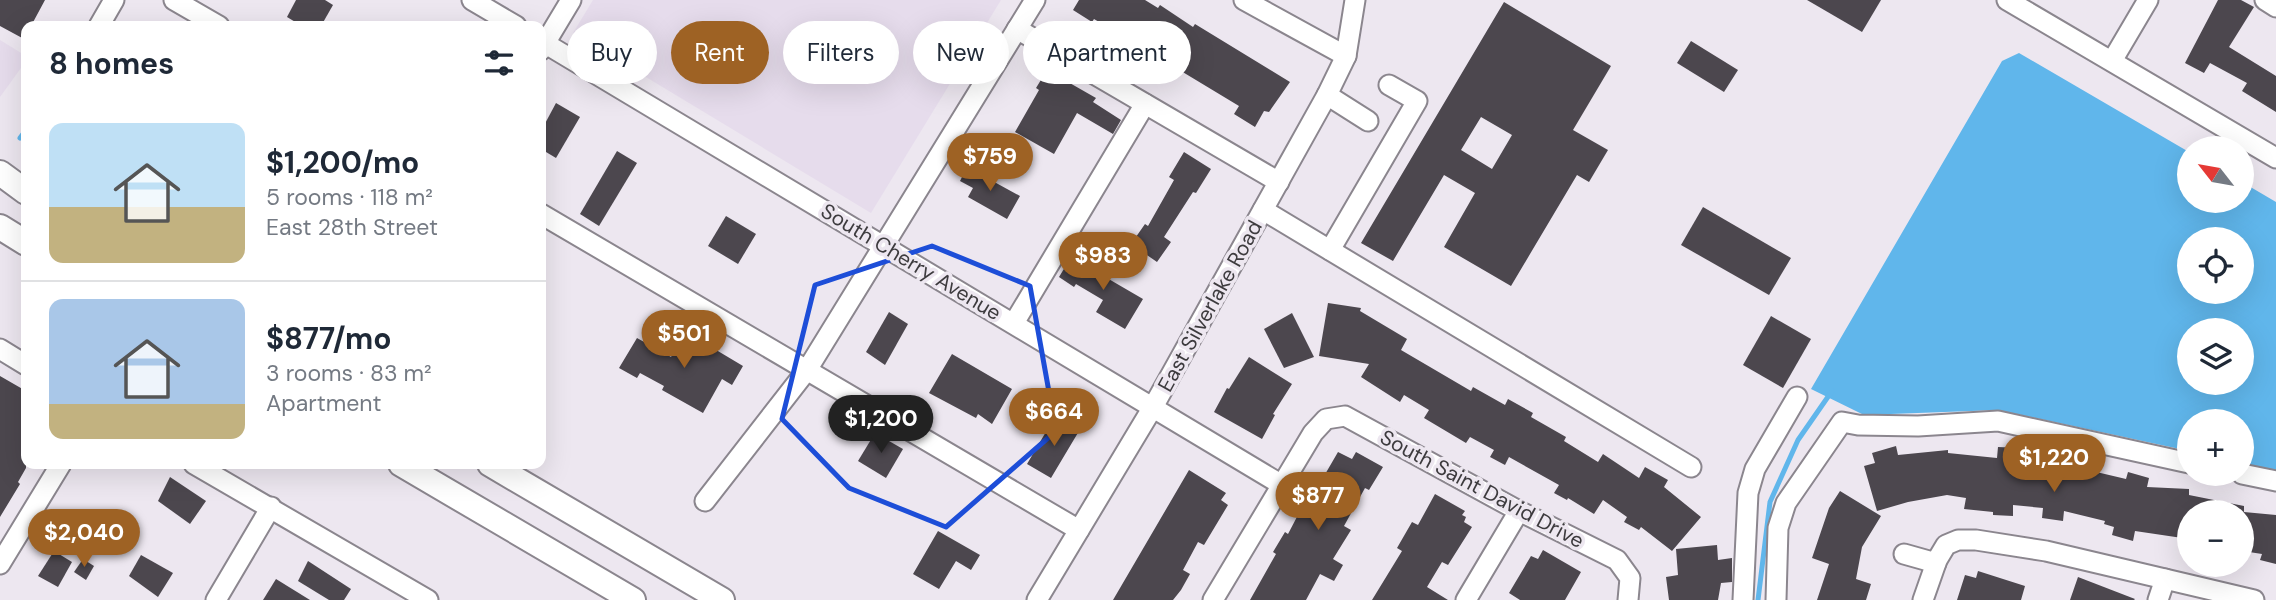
<!DOCTYPE html>
<meta charset="utf-8">
<style>
:root{--surface:#fff;--page:#f6f6f7;--text:#1f2937;--muted:#747a83;--line:#e0e1e3;--accent:#9e6224}
body{margin:0;font-family:"DM Sans",sans-serif;background:var(--page);color:var(--text);height:100vh;display:flex;flex-direction:column;font-size:26px;white-space:nowrap}
*{box-sizing:border-box;margin:0}
p{font-size:23px;color:var(--muted)}
.icon{flex:none;width:38px;height:38px;fill:none;stroke:currentColor;stroke-width:2;stroke-linecap:round;stroke-linejoin:round}
.map{position:relative;flex:1;overflow:hidden}
.drawer{position:absolute;left:21px;top:21px;width:525px;height:448px;display:flex;flex-direction:column;background:var(--surface);border-radius:14px;box-shadow:0 7px 28px #0002}
.drawer>*{flex:none}
.hud{position:absolute;left:567px;top:21px;width:665px;height:63px;display:flex;gap:14px}
.needle{width:46px;rotate:301deg}
.tools{position:absolute;left:2177px;top:136px;display:grid;gap:14px}
.tools a{display:grid;place-items:center;width:77px;height:77px;border-radius:50%;background:var(--surface);box-shadow:0 7px 28px #0002;font-size:35px}
.price{position:absolute;translate:-50% -60px;padding:0 16px;border-radius:24px;background:var(--accent);color:#fff;font-size:23px;line-height:46px;filter:drop-shadow(0 2px 4px #0008)}
.price::after{content:'';position:absolute;left:50%;top:42px;width:21px;height:16px;margin-left:-10px;background:inherit;clip-path:polygon(0 0,100% 0,50% 100%)}
.price.current{background:#222;color:#fff}
ul{padding:0;list-style:none}
li{display:flex;align-items:center;gap:21px;height:175px;padding:0 28px}
li+li{border-top:2px solid var(--line)}
li span{display:grid;place-items:center;flex:none;width:196px;height:140px;border-radius:14px;color:#555}
li>.icon{margin-inline-start:auto}
span .icon{width:84px;height:84px;fill:#fffc;stroke-width:1}
li b{font-size:30px}
h2{display:flex;justify-content:space-between;align-items:center;height:84px;padding:0 28px;font-size:30px}
.chip{padding:0 24px;border-radius:32px;background:var(--surface);box-shadow:0 7px 28px #0002;font-size:24px;line-height:63px}
.chip.current{background:var(--accent);color:#fff}
.map>svg:first-child{display:block}
.built{fill:#e6dcec}
.water{fill:#60b6eb;fill-rule:evenodd}
.lines{fill:none;stroke-linecap:round;stroke-linejoin:round}
.stream{stroke:#60b6eb;stroke-width:5}
.building{fill:#4c474e;fill-rule:evenodd}
.minor-casing{stroke:#8b868e;stroke-width:23}
.major-casing{stroke:#8b868e;stroke-width:28}
.minor{stroke:#fff;stroke-width:19}
.major{stroke:#fff;stroke-width:24}
.marked{fill:none;stroke:#1d4ed8;stroke-width:5;stroke-linejoin:round}
.labels{text-anchor:middle;dominant-baseline:central;stroke-width:7;stroke-linejoin:round;paint-order:stroke}
.street-label{font-size:21px;fill:#3d3b3e;stroke:#ede7f0}
</style>
<div class="map">
<svg width="2276" height="600" viewBox="0 0 2276 600">
<rect width="100%" height="100%" fill="#ede7f0"/>
<!-- built -->
<g class="built">
<path d="M 593,0 L 1001,0 L 871,213 L 573,33 Z"/>
<path d="M 0,40 L 26,56 L 26,61 L 0,97 Z"/>
</g>
<!-- water -->
<path class="water" d="M 2019,53 L 2189,152 L 2189,201 L 2242,201 L 2242,182 L 2276,202 L 2276,470 L 2242,463 L 2242,422 L 2189,422 L 2189,451 L 1998,410 L 1864,415 L 1811,389 L 2002,61 ZM 2189,240 L 2242,240 L 2242,292 L 2189,292 ZM 2189,331 L 2242,331 L 2242,383 L 2189,383 Z"/>
<g class="lines">
<!-- stream -->
<g class="stream">
<path d="M 20,138 L 26,130"/>
<path d="M 1758,600 L 1770,502 L 1798,440 L 1832,391"/>
</g>
</g>
<!-- building -->
<g class="building">
<path d="M 0,0 L 45,0 L 31,26 L 26,26 L 26,34 L 24,39 L 0,26 Z"/>
<path d="M 296,0 L 325,0 L 333,5 L 321,26 L 302,26 L 287,17 Z"/>
<path d="M 1079,0 L 1145,0 L 1158,8 L 1160,5 L 1193,27 L 1195,24 L 1290,82 L 1269,112 L 1264,111 L 1255,127 L 1234,114 L 1239,106 L 1128,39 L 1094,19 L 1092,22 L 1073,10 Z"/>
<path d="M 1807,0 L 1881,0 L 1862,32 Z"/>
<path d="M 2218,0 L 2241,0 L 2254,7 L 2229,47 L 2276,76 L 2276,112 L 2242,91 L 2247,83 L 2210,63 L 2204,73 L 2185,63 Z"/>
<path d="M 1504,2 L 1611,66 L 1573,130 L 1608,150 L 1589,182 L 1577,175 L 1511,286 L 1444,247 L 1475,193 L 1444,175 L 1393,261 L 1361,243 ZM 1481,117 L 1512,135 L 1492,169 L 1461,150 Z"/>
<path d="M 1691,41 L 1738,70 L 1724,92 L 1677,63 Z"/>
<path d="M 1047,70 L 1096,98 L 1093,102 L 1121,120 L 1113,134 L 1077,113 L 1054,154 L 1015,132 L 1039,90 L 1036,88 Z"/>
<path d="M 556,103 L 580,117 L 556,158 L 541,149 L 541,131 Z"/>
<path d="M 617,151 L 637,163 L 599,226 L 580,214 Z"/>
<path d="M 1184,152 L 1211,169 L 1196,193 L 1193,192 L 1164,237 L 1171,242 L 1157,262 L 1131,244 L 1145,224 L 1148,226 L 1174,180 L 1169,177 Z"/>
<path d="M 967,167 L 1020,196 L 1007,219 L 968,197 L 973,188 L 960,181 Z"/>
<path d="M 1703,207 L 1791,258 L 1769,295 L 1681,245 Z"/>
<path d="M 726,216 L 756,234 L 738,264 L 708,246 Z"/>
<path d="M 1073,254 L 1089,265 L 1088,267 L 1143,299 L 1125,329 L 1096,312 L 1103,300 L 1076,284 L 1074,287 L 1059,277 Z"/>
<path d="M 1328,303 L 1361,308 L 1360,311 L 1407,339 L 1401,350 L 1471,391 L 1473,387 L 1505,405 L 1508,399 L 1533,413 L 1531,417 L 1566,437 L 1564,441 L 1598,462 L 1603,454 L 1639,478 L 1645,467 L 1668,480 L 1664,487 L 1701,517 L 1672,551 L 1641,527 L 1639,530 L 1624,522 L 1627,517 L 1603,500 L 1594,514 L 1568,498 L 1567,500 L 1554,493 L 1559,485 L 1509,457 L 1505,465 L 1490,457 L 1494,450 L 1470,437 L 1466,443 L 1424,418 L 1429,410 L 1404,395 L 1400,402 L 1361,377 L 1369,364 L 1319,356 Z"/>
<path d="M 889,312 L 908,324 L 885,365 L 866,352 Z"/>
<path d="M 1292,313 L 1314,357 L 1284,368 L 1264,329 Z"/>
<path d="M 1771,316 L 1811,339 L 1783,388 L 1743,365 Z"/>
<path d="M 686,332 L 743,366 L 732,385 L 722,379 L 703,413 L 662,390 L 664,386 L 640,373 L 637,378 L 619,368 L 637,338 L 671,357 Z"/>
<path d="M 952,354 L 1012,389 L 992,424 L 978,414 L 976,418 L 929,393 Z"/>
<path d="M 1249,357 L 1292,384 L 1273,414 L 1275,415 L 1262,439 L 1214,412 L 1227,388 L 1229,389 Z"/>
<path d="M 0,376 L 26,391 L 26,439 L 21,449 L 26,452 L 26,468 L 18,482 L 20,484 L 0,517 Z"/>
<path d="M 1068,418 L 1082,426 L 1051,478 L 1027,464 L 1050,425 L 1060,431 Z"/>
<path d="M 875,433 L 903,449 L 886,478 L 858,461 Z"/>
<path d="M 1896,446 L 1898,455 L 1948,450 L 1948,453 L 1997,458 L 1998,447 L 2020,448 L 2019,460 L 2071,466 L 2126,479 L 2128,472 L 2149,478 L 2147,487 L 2189,489 L 2189,495 L 2244,506 L 2244,512 L 2276,515 L 2276,564 L 2260,560 L 2262,554 L 2249,552 L 2250,548 L 2242,546 L 2242,513 L 2189,513 L 2189,539 L 2135,531 L 2133,541 L 2112,535 L 2114,527 L 2104,524 L 2105,521 L 2064,511 L 2063,521 L 2042,518 L 2043,508 L 2013,505 L 2013,516 L 1993,515 L 1993,512 L 1964,509 L 1966,498 L 1947,495 L 1908,502 L 1877,511 L 1864,466 L 1875,463 L 1872,453 Z"/>
<path d="M 1338,452 L 1352,459 L 1356,452 L 1383,467 L 1369,490 L 1365,488 L 1344,526 L 1351,530 L 1333,559 L 1343,565 L 1334,581 L 1320,574 L 1306,600 L 1250,600 L 1276,554 L 1273,552 L 1285,532 L 1288,534 L 1299,513 L 1302,514 Z"/>
<path d="M 1189,470 L 1226,493 L 1221,500 L 1228,505 L 1204,545 L 1198,542 L 1183,570 L 1190,574 L 1181,590 L 1173,600 L 1113,600 Z"/>
<path d="M 170,477 L 206,501 L 190,524 L 158,501 Z"/>
<path d="M 1840,491 L 1881,516 L 1862,547 L 1856,579 L 1871,584 L 1866,600 L 1817,600 L 1829,564 L 1812,558 L 1829,508 Z"/>
<path d="M 1435,494 L 1465,511 L 1462,515 L 1466,517 L 1464,522 L 1472,527 L 1448,565 L 1442,562 L 1427,587 L 1448,600 L 1372,600 L 1402,551 L 1397,548 L 1412,522 L 1418,525 Z"/>
<path d="M 938,531 L 980,555 L 971,570 L 956,561 L 939,589 L 913,574 Z"/>
<path d="M 1717,545 L 1718,560 L 1732,558 L 1732,582 L 1721,583 L 1718,600 L 1669,600 L 1666,577 L 1678,575 L 1676,549 Z"/>
<path d="M 1543,550 L 1581,572 L 1565,600 L 1520,600 L 1509,593 L 1531,556 L 1538,559 Z"/>
<path d="M 54,551 L 72,562 L 58,587 L 38,576 Z"/>
<path d="M 141,555 L 173,573 L 158,597 L 129,576 Z"/>
<path d="M 83,559 L 94,566 L 86,580 L 74,572 Z"/>
<path d="M 308,561 L 351,589 L 344,600 L 329,600 L 298,581 Z"/>
<path d="M 1978,571 L 2025,586 L 2021,600 L 1957,600 L 1965,575 L 1976,578 Z"/>
<path d="M 2078,577 L 2135,599 L 2134,600 L 2070,600 Z"/>
<path d="M 276,579 L 310,600 L 263,600 Z"/>
</g>
<g class="lines">
<!-- minor casing -->
<g class="minor-casing">
<g id="minor">
<path d="M 174,0 L 219,26"/>
<path d="M 472,0 L 516,26"/>
<path d="M 1244,0 L 1346,56"/>
<path d="M 2007,0 L 2276,158"/>
<path d="M 2265,0 L 2276,7"/>
<path d="M 99,26 L 114,0"/>
<path d="M 1017,29 L 1279,182"/>
<path d="M 541,41 L 1282,485"/>
<path d="M 541,50 L 571,0"/>
<path d="M 2112,61 L 2148,0"/>
<path d="M 1327,95 L 1368,121"/>
<path d="M 1263,210 L 1691,467"/>
<path d="M 541,214 L 1079,530"/>
<path d="M 1330,250 L 1417,101 L 1389,85"/>
<path d="M 1014,323 L 1145,104"/>
<path d="M 0,349 L 26,365"/>
<path d="M 194,464 L 428,600"/>
<path d="M 2242,474 L 2276,481"/>
<path d="M 705,501 L 807,370 L 1035,0"/>
<path d="M 1904,554 L 1936,563"/>
<path d="M 0,564 L 61,464"/>
<path d="M 216,600 L 271,507"/>
<path d="M 1037,600 L 1153,407 L 1327,95 L 1346,56 L 1355,0"/>
<path d="M 1213,600 L 1313,433 L 1326,419 L 1345,416 L 1519,511 L 1617,560 L 1630,578 L 1628,600"/>
<path d="M 1466,600 L 1519,511"/>
<path d="M 1743,600 L 1748,493 L 1755,469 L 1797,397"/>
<path d="M 1776,600 L 1778,528 L 1786,503 L 1842,422 L 1858,425 L 1918,426 L 1998,421 L 2189,463"/>
<path d="M 1923,600 L 1937,560 L 1946,545 L 1958,540 L 1976,540 L 2046,551 L 2254,600"/>
<path d="M 2158,600 L 2165,579"/>
</g>
</g>
<!-- major casing -->
<g class="major-casing">
<g id="major">
<path d="M 0,173 L 26,192"/>
<path d="M 0,227 L 26,243"/>
<path d="M 401,464 L 633,600"/>
<path d="M 490,464 L 722,600"/>
</g>
</g>
<!-- minor -->
<use href="#minor" class="minor"/>
<!-- major -->
<use href="#major" class="major"/>
</g>
<!-- marked area -->
<path class="marked" d="M 932,246 L 1030,286 L 1056,431 L 946,527 L 849,488 L 782,419 L 815,285 Z"/>
<g class="labels">
<!-- street labels -->
<g class="street-label">
<text transform="translate(911 262) rotate(31)">South Cherry Avenue</text>
<text transform="translate(1210 306) rotate(-61)">East Silverlake Road</text>
<text transform="translate(1482 489) rotate(28)">South Saint David Drive</text>
</g>
</g>
</svg>
<div class="tools">
<a><svg class="needle" viewBox="-14 -14 28 28"><path d="M0-13l5 13h-10z" fill="#e53935"/><path d="M0 13l5-13h-10z" fill="#747a83"/></svg></a>
<a><svg class="icon" aria-label="locate" viewBox="0 0 24 24"><circle cx="12" cy="12" r="6"/><path d="M12 2v4M12 18v4M2 12h4M18 12h4"/></svg></a>
<a><svg class="icon" aria-label="layers" viewBox="0 0 24 24"><path d="M12 4l9 5-9 5-9-5zM3 14l9 5 9-5"/></svg></a>
<a>+</a>
<a>−</a>
</div>
<b class="price" style="left:990px;top:193px">$759</b>
<b class="price" style="left:1103px;top:292px">$983</b>
<b class="price" style="left:684px;top:370px">$501</b>
<b class="price" style="left:1054px;top:448px">$664</b>
<b class="price current" style="left:881px;top:455px">$1,200</b>
<b class="price" style="left:2054px;top:494px">$1,220</b>
<b class="price" style="left:1318px;top:532px">$877</b>
<b class="price" style="left:84px;top:569px">$2,040</b>
<div class="hud">
<a class="chip">Buy</a>
<a class="chip current">Rent</a>
<a class="chip">Filters</a>
<a class="chip">New</a>
<a class="chip">Apartment</a>
</div>
<section class="drawer">
<h2>8 homes<svg class="icon" aria-label="filters" viewBox="0 0 24 24"><path d="M4 7h16M4 17h16"/><circle cx="9" cy="7" r="2"/><circle cx="15" cy="17" r="2"/></svg></h2>
<ul>
<li><span style="background:linear-gradient(#bfe0f5 60%,#c2b280 0)"><svg class="icon" aria-label="home" viewBox="0 0 24 24"><path d="M3 11l9-7 9 7M6 9v11h12V9"/></svg></span><div><b>$1,200/mo</b><p>5 rooms · 118 m²</p><p>East 28th Street</p></div></li>
<li><span style="background:linear-gradient(#a9c7e8 75%,#c2b280 0)"><svg class="icon" aria-label="home" viewBox="0 0 24 24"><path d="M3 11l9-7 9 7M6 9v11h12V9"/></svg></span><div><b>$877/mo</b><p>3 rooms · 83 m²</p><p>Apartment</p></div></li>
</ul>
</section>
</div>
